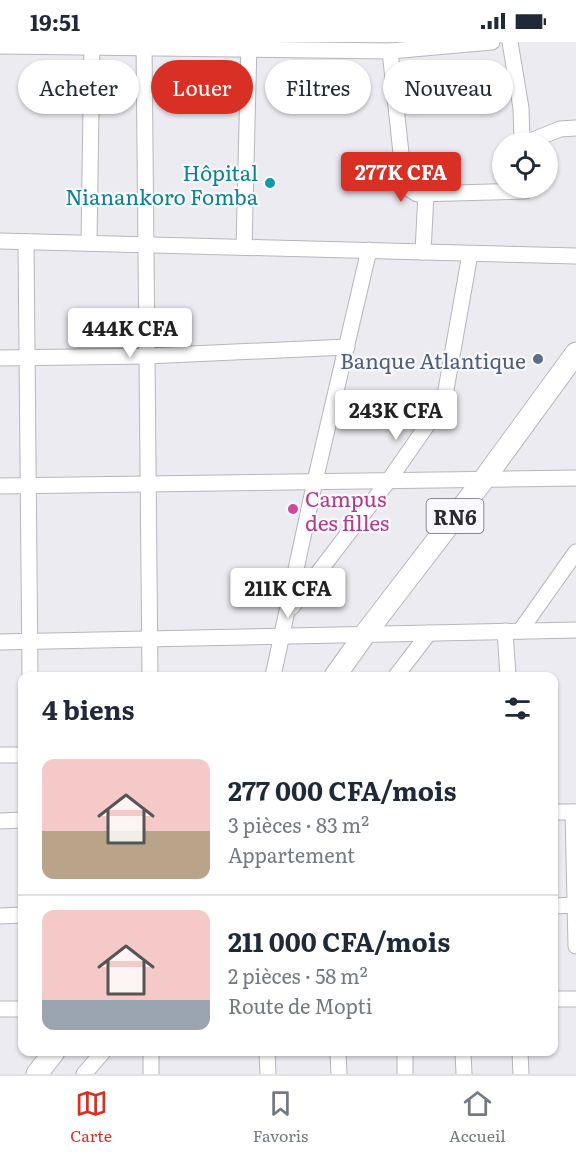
<!DOCTYPE html>
<html lang="fr">
<meta charset="utf-8">
<style>
:root{--surface:#fff;--page:#f6f6f7;--text:#1f2937;--muted:#747a83;--line:#e0e1e3;--accent:#d93025}
body{margin:0;font-family:Literata,serif;background:var(--page);color:var(--text);height:100vh;display:flex;flex-direction:column;font-size:22px;white-space:nowrap}
*{box-sizing:border-box;margin:0}
p{font-size:20px;color:var(--muted)}
.icon{flex:none;width:33px;height:33px;fill:none;stroke:currentColor;stroke-width:2;stroke-linecap:round;stroke-linejoin:round}
.map{position:relative;flex:1;overflow:hidden}
.sheet{position:absolute;left:18px;top:630px;width:540px;height:384px;display:flex;flex-direction:column;background:var(--surface);border-radius:12px;box-shadow:0 2px 4px #0004}
.sheet>*{flex:none}
.top-card{position:absolute;left:18px;top:18px;width:540px;height:54px;display:flex;gap:12px}
.tools{position:absolute;left:492px;top:90px;display:grid;gap:12px}
.tools a{display:grid;place-items:center;width:66px;height:66px;border-radius:50%;background:var(--surface);box-shadow:0 2px 4px #0004;font-size:30px}
.price{position:absolute;translate:-50% -51px;padding:0 14px;border-radius:6px;background:#fff;color:#222;font-size:20px;line-height:39px;filter:drop-shadow(0 2px 3px #0008)}
.price::after{content:'';position:absolute;left:50%;top:36px;width:18px;height:14px;margin-left:-9px;background:inherit;clip-path:polygon(0 0,100% 0,50% 100%)}
.price.on{background:var(--accent);color:#fff}
ul{padding:0;list-style:none}
li{display:flex;align-items:center;gap:18px;height:150px;padding:0 24px}
li+li{border-top:2px solid var(--line)}
li span{display:grid;place-items:center;flex:none;width:168px;height:120px;border-radius:12px;color:#555}
li>.icon{margin-inline-start:auto}
span .icon{width:72px;height:72px;fill:#fffc;stroke-width:1}
li b{font-size:26px}
h2{display:flex;justify-content:space-between;align-items:center;height:72px;padding:0 24px;font-size:26px}
.tag{padding:0 21px;border-radius:27px;background:var(--surface);box-shadow:0 2px 4px #0004;font-size:21px;line-height:54px}
.tag.on{background:var(--accent);color:#fff}
.status{display:flex;justify-content:space-between;align-items:center;height:42px;padding:0 30px;background:var(--surface);direction:ltr}
.status svg{height:16px;fill:currentColor}
.tabs{display:flex;justify-content:space-around;align-items:center;height:84px;border-top:2px solid var(--line);background:var(--surface);font-size:16px;color:var(--muted)}
.tabs a{display:grid;justify-items:center;gap:3px}
.tabs .on{color:var(--accent)}
.map>svg:first-child{display:block}
.lines{fill:none;stroke-linecap:round;stroke-linejoin:round}
.minor-casing{stroke:#b7b6bc;stroke-width:17}
.highway-casing{stroke:#b7b6bc;stroke-width:23}
.minor{stroke:#fff;stroke-width:15}
.highway{stroke:#fff;stroke-width:21}
.culture-dot{fill:#0f9aa8;stroke:#f9f8ff;stroke-width:2}
.service-dot{fill:#5c6f8a;stroke:#f9f8ff;stroke-width:2}
.hotel-dot{fill:#d1479c;stroke:#f9f8ff;stroke-width:2}
.labels{text-anchor:middle;dominant-baseline:central;stroke-width:4.5;stroke-linejoin:round;paint-order:stroke}
.shield{fill:#f9f8ff;stroke:#69686d;stroke-width:1.5}
.shield-label{font-size:20px;font-weight:bold;fill:#2b2b2e}
.culture-label{font-size:21px;fill:#0d838f;stroke:#f9f8ff;text-anchor:end}
.service-label{font-size:21px;fill:#4e5e75;stroke:#f9f8ff;text-anchor:end}
.hotel-label{font-size:21px;fill:#b23c85;stroke:#f9f8ff;text-anchor:start}
</style>
<div class="status"><b>19:51</b><svg viewBox="0 0 49 12"><path d="M0 12V9h3v3zM5 12V6h3v6zM10 12V3h3v9zM15 12V0h3v12zM26 1h20v11H26zM47 4h2v5h-2z"/></svg></div>
<div class="map">
<svg width="576" height="1032" viewBox="0 0 576 1032">
<rect width="100%" height="100%" fill="#ebebf1"/>
<g class="lines">
<!-- minor casing -->
<g class="minor-casing">
<g id="minor">
<path d="M 144,0 L 150,634"/>
<path d="M 510,0 L 521,66 L 522,100"/>
<path d="M 0,4 L 390,9 L 492,0"/>
<path d="M 390,9 L 404,139 L 409,147 L 417,152 L 525,149 L 525,146"/>
<path d="M 528,100 L 560,87 L 576,86"/>
<path d="M 0,199 L 576,214"/>
<path d="M 26,200 L 30,634"/>
<path d="M 89,201 L 92,0"/>
<path d="M 244,205 L 249,0"/>
<path d="M 423,210 L 426,151"/>
<path d="M 0,316 L 147,314 L 347,305"/>
<path d="M 0,444 L 576,436"/>
<path d="M 292,565 L 389,438 L 444,359 L 470,212"/>
<path d="M 505,589 L 508,634"/>
<path d="M 520,589 L 576,510"/>
<path d="M 0,600 L 576,588"/>
<path d="M 273,634 L 315,439 L 369,208"/>
<path d="M 396,634 L 429,591"/>
<path d="M 0,713 L 22,713"/>
<path d="M 554,770 L 576,770"/>
<path d="M 573,770 L 576,904"/>
<path d="M 0,779 L 22,778"/>
<path d="M 554,864 L 576,863"/>
<path d="M 0,874 L 22,873"/>
<path d="M 554,957 L 576,957"/>
<path d="M 0,967 L 22,967"/>
<path d="M 151,1010 L 151,1032"/>
<path d="M 267,1010 L 268,1032"/>
<path d="M 338,1010 L 339,1032"/>
<path d="M 405,1010 L 405,1032"/>
<path d="M 463,1010 L 464,1032"/>
<path d="M 520,1010 L 521,1032"/>
<path d="M 84,1032 L 103,1010"/>
</g>
</g>
<!-- highway casing -->
<g class="highway-casing">
<g id="highway">
<path d="M 335,634 L 365,592 L 484,437 L 576,311"/>
<path d="M 37,1032 L 54,1010"/>
</g>
</g>
<!-- minor -->
<use href="#minor" class="minor"/>
<!-- highway -->
<use href="#highway" class="highway"/>
</g>
<!-- markers -->
<circle class="culture-dot" cx="270" cy="141" r="6"/>
<circle class="service-dot" cx="538" cy="317" r="6"/>
<circle class="hotel-dot" cx="293" cy="467" r="6"/>
<g class="labels">
<!-- shield labels -->
<rect class="shield" x="426.5" y="457" width="57" height="34" rx="4.5"/>
<g class="shield-label">
<text x="455" y="474">RN6</text>
</g>
<!-- culture labels -->
<g class="culture-label">
<text x="258" y="129">Hôpital<tspan x="258" dy="24">Nianankoro Fomba</tspan></text>
</g>
<!-- service labels -->
<g class="service-label">
<text x="526" y="317">Banque Atlantique</text>
</g>
<!-- hotel labels -->
<g class="hotel-label">
<text x="305" y="455">Campus<tspan x="305" dy="24">des filles</tspan></text>
</g>
</g>
</svg>
<div class="tools">
<a><svg class="icon" aria-label="locate" viewBox="0 0 24 24"><circle cx="12" cy="12" r="6"/><path d="M12 2v4M12 18v4M2 12h4M18 12h4"/></svg></a>
</div>
<b class="price on" style="left:401px;top:161px">277K CFA</b>
<b class="price" style="left:130px;top:317px">444K CFA</b>
<b class="price" style="left:396px;top:399px">243K CFA</b>
<b class="price" style="left:288px;top:577px">211K CFA</b>
<div class="top-card">
<a class="tag">Acheter</a>
<a class="tag on">Louer</a>
<a class="tag">Filtres</a>
<a class="tag">Nouveau</a>
</div>
<section class="sheet">
<h2>4 biens<svg class="icon" aria-label="filters" viewBox="0 0 24 24"><path d="M4 7h16M4 17h16"/><circle cx="9" cy="7" r="2"/><circle cx="15" cy="17" r="2"/></svg></h2>
<ul>
<li><span style="background:linear-gradient(#f6c9c9 60%,#b9a48a 0)"><svg class="icon" aria-label="home" viewBox="0 0 24 24"><path d="M3 11l9-7 9 7M6 9v11h12V9"/></svg></span><div><b>277 000 CFA/mois</b><p>3 pièces · 83 m²</p><p>Appartement</p></div></li>
<li><span style="background:linear-gradient(#f6c9c9 75%,#9aa5b1 0)"><svg class="icon" aria-label="home" viewBox="0 0 24 24"><path d="M3 11l9-7 9 7M6 9v11h12V9"/></svg></span><div><b>211 000 CFA/mois</b><p>2 pièces · 58 m²</p><p>Route de Mopti</p></div></li>
</ul>
</section>
</div>
<nav class="tabs">
<a class="on"><svg class="icon" aria-label="map" viewBox="0 0 24 24"><path d="M3 6l6-2 6 2 6-2v14l-6 2-6-2-6 2zM9 4v14M15 6v14"/></svg>Carte</a>
<a><svg class="icon" aria-label="saved" viewBox="0 0 24 24"><path d="M7 4h10v16l-5-4-5 4z"/></svg>Favoris</a>
<a><svg class="icon" aria-label="home" viewBox="0 0 24 24"><path d="M3 11l9-7 9 7M6 9v11h12V9"/></svg>Accueil</a>
</nav>
